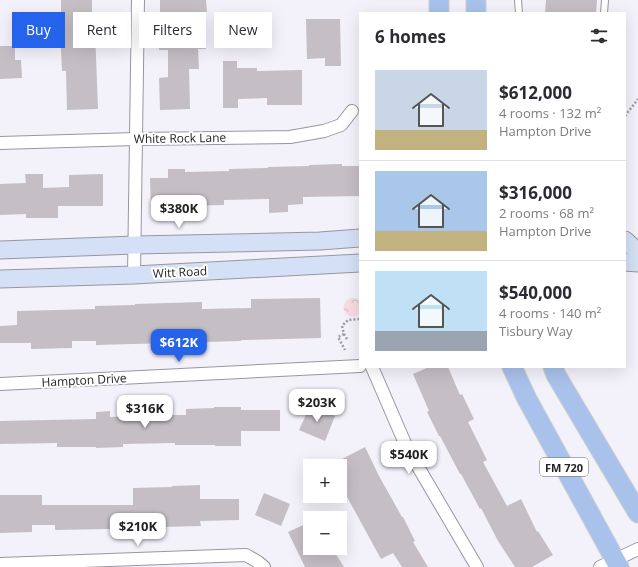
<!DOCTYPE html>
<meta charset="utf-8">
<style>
:root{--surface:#fff;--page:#f7f7f7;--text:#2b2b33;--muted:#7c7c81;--line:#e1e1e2;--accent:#2563eb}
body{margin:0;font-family:"Open Sans",sans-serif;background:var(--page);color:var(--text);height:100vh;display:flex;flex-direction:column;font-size:15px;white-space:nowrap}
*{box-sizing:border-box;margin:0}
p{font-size:13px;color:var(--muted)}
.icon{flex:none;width:22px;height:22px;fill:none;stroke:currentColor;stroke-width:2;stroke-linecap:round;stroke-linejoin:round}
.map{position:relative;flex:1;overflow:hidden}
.side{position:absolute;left:359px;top:12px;width:267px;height:356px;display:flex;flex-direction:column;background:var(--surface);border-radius:0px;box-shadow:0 4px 16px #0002}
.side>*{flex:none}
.hud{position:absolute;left:12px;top:12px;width:287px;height:36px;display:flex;gap:8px}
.fabs{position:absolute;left:303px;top:459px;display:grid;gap:8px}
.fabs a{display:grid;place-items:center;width:44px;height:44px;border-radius:0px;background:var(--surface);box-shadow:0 4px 16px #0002;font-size:20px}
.price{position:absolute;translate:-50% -34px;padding:0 9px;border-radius:8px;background:#fff;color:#222;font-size:13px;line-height:26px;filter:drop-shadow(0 1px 2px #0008)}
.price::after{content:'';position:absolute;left:50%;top:24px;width:12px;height:9px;margin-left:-6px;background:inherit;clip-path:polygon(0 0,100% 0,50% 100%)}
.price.current{background:var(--accent);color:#fff}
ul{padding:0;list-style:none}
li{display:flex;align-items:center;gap:12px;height:100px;padding:0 16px}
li+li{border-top:1px solid var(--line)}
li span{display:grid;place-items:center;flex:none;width:112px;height:80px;border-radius:0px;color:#555}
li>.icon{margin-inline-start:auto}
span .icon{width:48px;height:48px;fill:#fffc;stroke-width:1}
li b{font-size:17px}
h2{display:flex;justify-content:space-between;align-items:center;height:48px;padding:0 16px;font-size:17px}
.pill{padding:0 14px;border-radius:0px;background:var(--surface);box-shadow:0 4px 16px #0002;font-size:14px;line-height:36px}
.pill.current{background:var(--accent);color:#fff}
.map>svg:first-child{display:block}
.park{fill:url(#park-crowns)}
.building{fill:#c5bec5}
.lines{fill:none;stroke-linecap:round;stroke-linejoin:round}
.lane-casing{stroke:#98979e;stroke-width:8}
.street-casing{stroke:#98979e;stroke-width:14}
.secondary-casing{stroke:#98979e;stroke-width:19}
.primary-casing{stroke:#cfcfcf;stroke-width:21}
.path{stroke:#9e9ca3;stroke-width:2.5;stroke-dasharray:2 2;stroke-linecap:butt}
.lane{stroke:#fff;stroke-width:6}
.street{stroke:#fff;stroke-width:12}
.secondary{stroke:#d4e0f5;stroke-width:17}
.primary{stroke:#a9c2eb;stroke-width:19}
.labels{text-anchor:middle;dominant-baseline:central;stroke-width:4;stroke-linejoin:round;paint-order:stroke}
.shield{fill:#fff;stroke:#666567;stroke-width:1}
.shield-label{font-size:11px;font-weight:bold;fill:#242326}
.street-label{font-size:12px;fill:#242326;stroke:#fff}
</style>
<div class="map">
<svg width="638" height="567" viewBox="0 0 638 567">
<defs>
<pattern id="park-crowns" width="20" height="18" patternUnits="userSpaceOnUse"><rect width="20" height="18" fill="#f7dce3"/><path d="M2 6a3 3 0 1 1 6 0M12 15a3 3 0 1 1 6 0" fill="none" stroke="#d4bcc3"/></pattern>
</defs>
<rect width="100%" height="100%" fill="#f3f1fa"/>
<!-- park -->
<path class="park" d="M 351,298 L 355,298 L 360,300 L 360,314 C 346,324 336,303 351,298 Z"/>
<!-- building -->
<g class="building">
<path d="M 61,0 L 92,0 L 92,16 L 101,16 L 101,30 L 95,30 L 98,109 L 67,110 L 66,71 L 62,71 L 60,30 L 55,30 L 55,17 L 61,17 Z"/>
<path d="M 160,0 L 206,0 L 207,12 L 200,12 L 200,36 L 206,36 L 206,49 L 198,49 L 199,69 L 189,69 L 190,109 L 160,110 L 159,78 L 168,77 L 168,50 L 159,50 L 159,36 L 168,36 L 168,12 L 160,12 Z"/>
<path d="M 546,0 L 597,0 L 596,13 L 545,13 Z"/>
<path d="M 306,19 L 340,19 L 341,66 L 325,66 L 325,58 L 307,59 Z"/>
<path d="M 0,46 L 15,46 L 15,60 L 21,60 L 22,78 L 0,79 Z"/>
<path d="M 223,61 L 237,61 L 237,68 L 257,68 L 257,71 L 302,70 L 302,105 L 267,105 L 267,98 L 238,99 L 238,108 L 223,108 Z"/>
<path d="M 342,164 L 342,166 L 360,166 L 360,196 L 303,197 L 303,204 L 288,205 L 288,212 L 269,213 L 269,199 L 224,200 L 224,205 L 185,206 L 185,208 L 151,209 L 150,178 L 168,178 L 168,169 L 185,169 L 185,172 L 229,171 L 229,169 L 268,168 L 268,167 L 309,166 L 309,165 Z"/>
<path d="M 25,174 L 43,174 L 43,188 L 69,187 L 69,175 L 103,174 L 103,206 L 58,206 L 58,218 L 26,218 L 26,214 L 0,215 L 0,184 L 26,183 Z"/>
<path d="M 320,298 L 321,338 L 241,340 L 241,341 L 96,345 L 96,341 L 72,341 L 72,348 L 31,349 L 31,343 L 0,343 L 0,326 L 17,325 L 17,311 L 95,309 L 95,306 L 135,305 L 135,304 L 202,302 L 202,309 L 251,308 L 251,299 Z"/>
<path d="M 429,367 L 448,367 L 460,395 L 462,394 L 474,419 L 468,422 L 487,460 L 483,462 L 507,506 L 521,499 L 537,532 L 538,531 L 553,555 L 532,567 L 515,567 L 498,541 L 481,508 L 480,509 L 461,474 L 460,474 L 440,436 L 439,436 L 427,412 L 429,411 L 413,374 Z"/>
<path d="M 310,406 L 335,416 L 325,441 L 299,430 Z"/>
<path d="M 214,407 L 241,407 L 241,410 L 280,410 L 280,431 L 241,431 L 241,446 L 215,446 L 215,445 L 175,445 L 175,443 L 123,444 L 123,447 L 96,448 L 96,447 L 57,447 L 57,443 L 0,444 L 0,421 L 96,419 L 96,412 L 110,411 L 110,417 L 135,416 L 135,413 L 162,412 L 162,415 L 186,415 L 186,409 L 214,408 Z"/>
<path d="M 365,447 L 379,476 L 402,517 L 403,517 L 415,541 L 413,542 L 428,567 L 402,567 L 393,553 L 381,559 L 340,484 L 340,460 Z"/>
<path d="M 200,485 L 200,499 L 239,499 L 239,520 L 200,521 L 201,526 L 161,527 L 161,528 L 55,530 L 55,525 L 32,525 L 32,532 L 0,533 L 0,495 L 42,495 L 42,505 L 133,505 L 133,488 L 172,487 L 172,486 Z"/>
<path d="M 264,493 L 290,504 L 281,526 L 255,515 Z"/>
<path d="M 310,522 L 310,548 L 332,548 L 344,567 L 305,567 L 288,532 Z"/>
</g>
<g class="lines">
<!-- lane casing -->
<g class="lane-casing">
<g id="lane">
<path d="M 518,0 L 519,13"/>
<path d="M 604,13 L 605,0"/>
</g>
</g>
<!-- street casing -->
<g class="street-casing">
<g id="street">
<path d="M 0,143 L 136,139 L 290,137 L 324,131 L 341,125 L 352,111"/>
<path d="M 134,275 L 138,0"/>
<path d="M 372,367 L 407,448 L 477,567"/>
<path d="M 0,384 L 360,366"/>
<path d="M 0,564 L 246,555 L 258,562 L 264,567"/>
<path d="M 600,567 L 638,549"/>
</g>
</g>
<!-- secondary casing -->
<g class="secondary-casing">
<g id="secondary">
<path d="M 625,240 L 638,252"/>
<path d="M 0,250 L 135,245 L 320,241 L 360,238"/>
<path d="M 625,262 L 638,263"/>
<path d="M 0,279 L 134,275 L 360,263"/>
</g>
</g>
<!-- primary casing -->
<g class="primary-casing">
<g id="primary">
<path d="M 476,0 L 476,13"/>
<path d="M 439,13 L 439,0"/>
<path d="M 512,367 L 527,399 L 619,567"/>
<path d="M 553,367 L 556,375 L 638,513"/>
</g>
</g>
<!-- path -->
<g class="path">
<path d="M 625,116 L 638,99"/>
<path d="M 344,334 L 338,337 L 345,350"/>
<path d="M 347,339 L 344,334 L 342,326 L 348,320 L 359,319 L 360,318"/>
</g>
<!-- lane -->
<use href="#lane" class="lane"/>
<!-- street -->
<use href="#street" class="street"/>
<!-- secondary -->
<use href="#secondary" class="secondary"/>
<!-- primary -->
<use href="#primary" class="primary"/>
</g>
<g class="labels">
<!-- shield labels -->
<rect class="shield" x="540" y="458" width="48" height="18" rx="3"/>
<g class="shield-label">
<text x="564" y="467">FM 720</text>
</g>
<!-- street labels -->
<g class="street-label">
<text transform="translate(180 138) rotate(-1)">White Rock Lane</text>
<text transform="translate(180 272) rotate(-3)">Witt Road</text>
<text transform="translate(84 380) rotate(-3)">Hampton Drive</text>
</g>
</g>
</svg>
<div class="fabs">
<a>+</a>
<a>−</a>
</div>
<b class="price" style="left:179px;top:229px">$380K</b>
<b class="price current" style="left:179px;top:363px">$612K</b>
<b class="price" style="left:317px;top:423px">$203K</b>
<b class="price" style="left:145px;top:429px">$316K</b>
<b class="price" style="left:409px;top:475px">$540K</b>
<b class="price" style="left:138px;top:547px">$210K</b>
<div class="hud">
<a class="pill current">Buy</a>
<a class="pill">Rent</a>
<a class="pill">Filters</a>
<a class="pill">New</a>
</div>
<section class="side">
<h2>6 homes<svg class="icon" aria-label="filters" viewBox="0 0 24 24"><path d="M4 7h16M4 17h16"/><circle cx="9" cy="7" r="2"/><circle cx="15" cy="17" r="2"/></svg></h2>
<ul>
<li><span style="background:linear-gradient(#c9d6e8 75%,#c2b280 0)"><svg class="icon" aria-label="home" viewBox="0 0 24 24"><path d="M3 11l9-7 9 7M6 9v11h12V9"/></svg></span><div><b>$612,000</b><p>4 rooms · 132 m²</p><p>Hampton Drive</p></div></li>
<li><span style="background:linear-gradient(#a9c7e8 75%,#c2b280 0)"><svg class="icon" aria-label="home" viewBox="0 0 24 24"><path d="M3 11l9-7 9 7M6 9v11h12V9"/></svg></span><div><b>$316,000</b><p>2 rooms · 68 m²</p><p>Hampton Drive</p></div></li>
<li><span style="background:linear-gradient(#bfe0f5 75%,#9aa5b1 0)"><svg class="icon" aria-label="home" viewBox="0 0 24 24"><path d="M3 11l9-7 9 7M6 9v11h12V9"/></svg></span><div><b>$540,000</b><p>4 rooms · 140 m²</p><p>Tisbury Way</p></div></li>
</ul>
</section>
</div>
